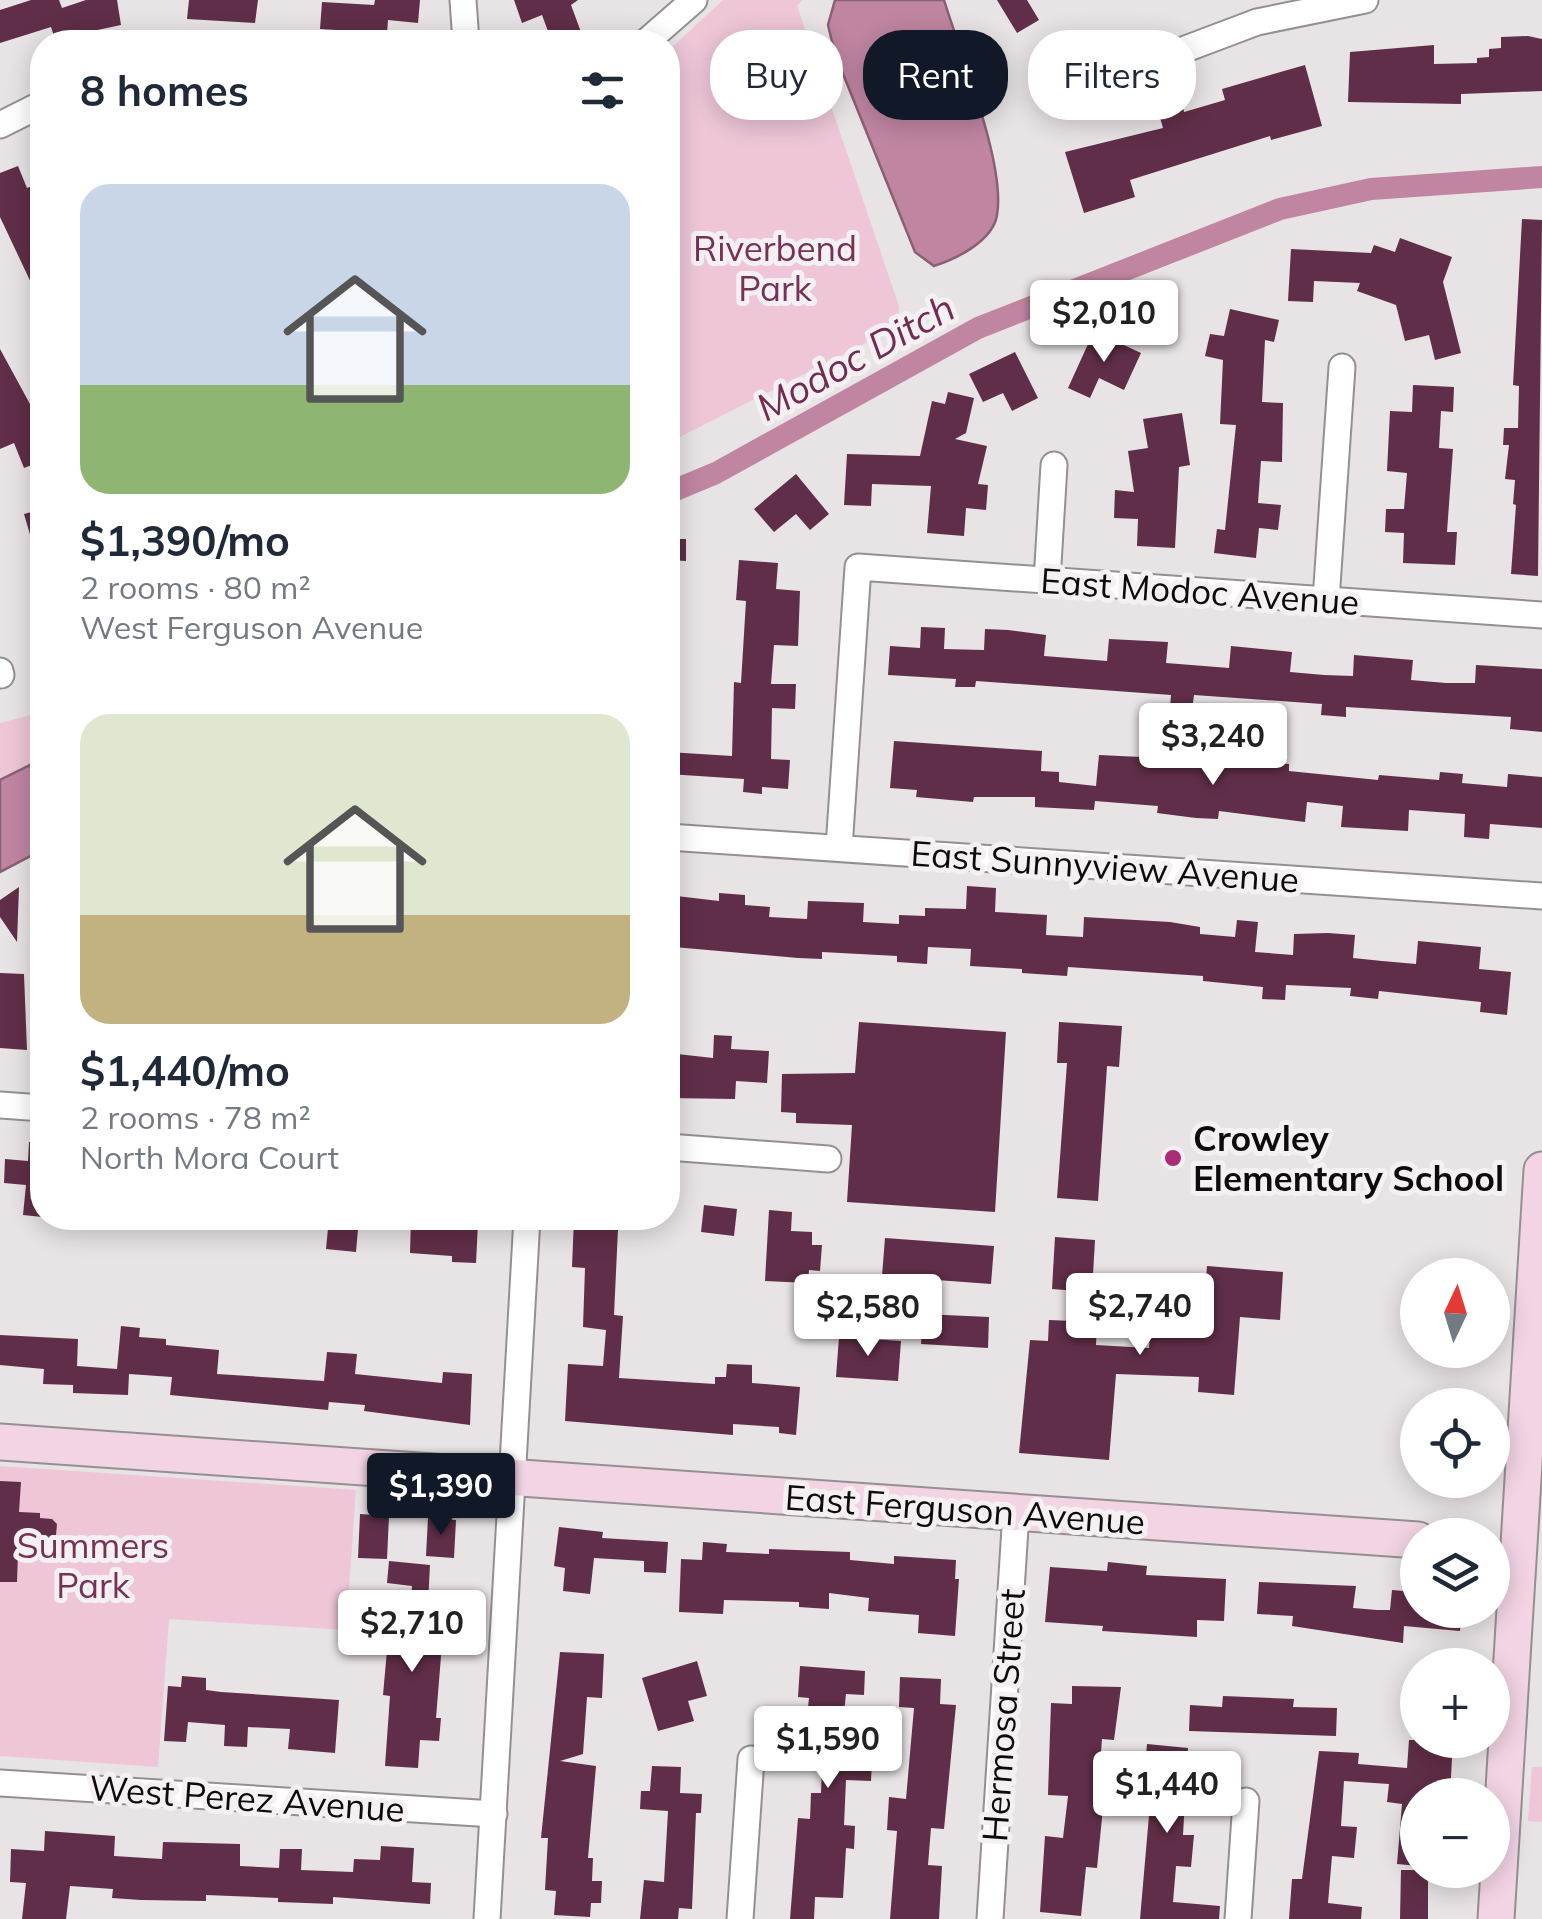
<!DOCTYPE html>
<meta charset="utf-8">
<style>
:root{--surface:#fff;--page:#f2f2f3;--text:#1f2937;--muted:#747a83;--accent:#111827}
body{margin:0;font-family:Mulish,sans-serif;background:var(--page);color:var(--text);height:100vh;display:flex;flex-direction:column;font-size:38px;white-space:nowrap}
*{box-sizing:border-box;margin:0}
p{font-size:32px;color:var(--muted)}
.icon{flex:none;width:55px;height:55px;fill:none;stroke:currentColor;stroke-width:2;stroke-linecap:round;stroke-linejoin:round}
.map{position:relative;flex:1;overflow:hidden}
.panel{position:absolute;left:30px;top:30px;width:650px;height:1200px;display:flex;flex-direction:column;background:var(--surface);border-radius:40px;box-shadow:0 5px 25px #0003}
.panel>*{flex:none}
.guide{position:absolute;left:710px;top:30px;width:680px;height:90px;display:flex;gap:20px}
.needle{width:65px;rotate:4deg}
.tools{position:absolute;left:1400px;top:1258px;display:grid;gap:20px}
.tools a{display:grid;place-items:center;width:110px;height:110px;border-radius:50%;background:var(--surface);box-shadow:0 5px 25px #0003;font-size:50px}
.price{position:absolute;translate:-50% -85px;padding:0 22px;border-radius:10px;background:#fff;color:#222;font-size:32px;line-height:65px;filter:drop-shadow(0 2px 5px #0008)}
.price::after{content:'';position:absolute;left:50%;top:60px;width:30px;height:22px;margin-left:-15px;background:inherit;clip-path:polygon(0 0,100% 0,50% 100%)}
.price.current{background:var(--accent);color:#fff}
ul{padding:0;list-style:none}
li{display:grid;align-content:center;gap:20px;height:530px;padding:0 50px}
li span{display:grid;place-items:center;height:310px;border-radius:30px;color:#555}
li>.icon{margin-inline-start:auto}
span .icon{width:180px;height:180px;fill:#fffc;stroke-width:1}
li b{font-size:42px}
h2{display:flex;justify-content:space-between;align-items:center;height:120px;padding:0 50px;font-size:42px}
.chip{padding:0 35px;border-radius:40px;background:var(--surface);box-shadow:0 5px 25px #0003;font-size:35px;line-height:90px}
.chip.current{background:var(--accent);color:#fff}
.map>svg:first-child{display:block}
.green{fill:#eec6d8}
.water{fill:#c085a1;stroke:#8a6074;stroke-width:2.5}
.lines{fill:none;stroke-linecap:round;stroke-linejoin:round}
.canal{stroke:#c085a1;stroke-width:22}
.building{fill:#602e48}
.street-casing{stroke:#949092;stroke-width:29}
.secondary-casing{stroke:#949092;stroke-width:39}
.street{stroke:#fff;stroke-width:25}
.secondary{stroke:#f3d4e4;stroke-width:35}
.poi-dot{fill:#ac2b77;stroke:#f5f0f2;stroke-width:4}
.labels{text-anchor:middle;dominant-baseline:central;stroke-width:10;stroke-linejoin:round;paint-order:stroke}
.park-label{font-size:35px;fill:#773056;stroke:#f5f0f2}
.street-label{font-size:35px;fill:#0d0b0c;stroke:#f5f0f2}
.poi-label{font-size:35px;font-weight:bold;fill:#0d0b0c;stroke:#f5f0f2;text-anchor:start}
.water-label{font-size:38px;font-style:italic;fill:#722b52;stroke:#f5f0f2}
</style>
<div class="map">
<svg width="1542" height="1919" viewBox="0 0 1542 1919">
<rect width="100%" height="100%" fill="#e8e3e5"/>
<!-- green -->
<g class="green">
<path d="M 723,0 L 802,0 L 797,6 L 899,306 L 897,327 L 668,443 L 668,51 Z"/>
<path d="M 42,694 L 42,759 L 0,780 L 0,723 L 31,715 Z"/>
<path d="M 0,1466 L 356,1490 L 346,1630 L 169,1619 L 158,1767 L 0,1756 Z"/>
<path d="M 1532,1767 L 1542,1767 L 1542,1822 L 1528,1821 Z"/>
</g>
<!-- water -->
<g class="water">
<path d="M 835,0 L 944,0 C 960,53 1006,164 997,215 C 993,241 956,259 934,266 L 915,252 L 835,54 L 828,25 Z"/>
<path d="M 42,759 L 42,850 L 0,872 L 0,780 Z"/>
</g>
<g class="lines">
<!-- canal -->
<path class="canal" d="M 668,493 L 716,473 L 978,328 L 1280,209 L 1371,189 L 1542,177"/>
</g>
<!-- building -->
<g class="building">
<path d="M 31,0 L 59,0 L 62,8 L 86,0 L 117,0 L 121,25 L 55,39 L 51,27 L 0,43 L 0,10 Z"/>
<path d="M 189,0 L 258,0 L 255,23 L 187,19 Z"/>
<path d="M 375,0 L 420,0 L 418,23 L 388,20 L 387,33 L 320,29 L 322,2 L 374,5 Z"/>
<path d="M 514,0 L 578,0 L 571,5 L 581,32 L 552,42 L 542,15 L 522,23 Z"/>
<path d="M 997,0 L 1027,0 L 1039,20 L 1017,33 Z"/>
<path d="M 1528,36 L 1542,39 L 1542,91 L 1461,94 L 1461,104 L 1348,102 L 1350,52 L 1434,45 L 1434,64 L 1477,63 L 1477,58 L 1489,57 L 1489,49 L 1501,48 L 1501,37 Z"/>
<path d="M 1305,65 L 1322,126 L 1271,140 L 1270,136 L 1130,180 L 1135,197 L 1084,213 L 1065,152 L 1163,128 L 1159,114 L 1183,107 L 1184,112 L 1225,100 L 1222,89 Z"/>
<path d="M 18,166 L 27,188 L 42,182 L 42,306 L 0,217 L 0,173 Z"/>
<path d="M 1522,219 L 1542,220 L 1538,576 L 1511,574 L 1516,505 L 1513,504 L 1515,480 L 1505,479 L 1509,445 L 1503,445 L 1504,428 L 1518,428 L 1519,386 L 1513,385 Z"/>
<path d="M 1400,238 L 1452,257 L 1443,282 L 1461,353 L 1435,360 L 1429,335 L 1405,341 L 1396,305 L 1357,291 L 1360,283 L 1314,281 L 1313,302 L 1288,301 L 1291,249 L 1371,253 L 1374,245 L 1395,252 Z"/>
<path d="M 1230,309 L 1279,320 L 1274,342 L 1265,340 L 1262,402 L 1283,403 L 1282,462 L 1261,461 L 1258,503 L 1281,505 L 1278,530 L 1259,528 L 1256,558 L 1214,553 L 1217,529 L 1225,530 L 1236,425 L 1220,424 L 1223,360 L 1205,356 L 1210,334 L 1224,336 Z"/>
<path d="M 1094,331 L 1141,353 L 1124,390 L 1099,378 L 1090,398 L 1068,388 Z"/>
<path d="M 0,349 L 36,415 L 42,413 L 42,461 L 24,468 L 14,443 L 0,449 Z"/>
<path d="M 1015,352 L 1038,398 L 1012,411 L 1003,393 L 983,402 L 969,374 Z"/>
<path d="M 1413,385 L 1454,387 L 1453,412 L 1441,411 L 1439,448 L 1453,449 L 1447,532 L 1457,532 L 1455,565 L 1403,563 L 1404,533 L 1385,532 L 1386,509 L 1404,509 L 1407,473 L 1387,471 L 1390,411 L 1412,412 Z"/>
<path d="M 948,392 L 974,398 L 966,433 L 955,439 L 987,446 L 978,484 L 988,485 L 986,510 L 966,508 L 964,536 L 927,533 L 931,486 L 872,484 L 871,506 L 844,505 L 847,454 L 920,456 L 932,401 L 945,404 Z"/>
<path d="M 1182,413 L 1190,465 L 1179,467 L 1175,548 L 1137,546 L 1138,519 L 1114,518 L 1115,490 L 1134,492 L 1128,451 L 1148,448 L 1143,419 Z"/>
<path d="M 796,474 L 829,514 L 810,530 L 796,514 L 774,532 L 754,509 Z"/>
<path d="M 42,509 L 42,562 L 38,562 L 24,514 Z"/>
<path d="M 668,539 L 686,539 L 686,561 L 668,560 Z"/>
<path d="M 739,560 L 778,563 L 776,589 L 800,591 L 798,646 L 774,645 L 771,684 L 796,684 L 795,709 L 772,708 L 771,759 L 790,760 L 788,789 L 762,787 L 762,794 L 743,792 L 744,779 L 668,774 L 668,752 L 732,756 L 734,682 L 741,683 L 746,601 L 736,600 Z"/>
<path d="M 921,627 L 945,628 L 944,649 L 984,650 L 985,629 L 1008,630 L 1046,635 L 1044,656 L 1107,661 L 1109,639 L 1168,642 L 1166,663 L 1229,668 L 1231,646 L 1292,652 L 1290,672 L 1324,675 L 1353,676 L 1354,655 L 1413,660 L 1411,680 L 1446,683 L 1475,683 L 1476,665 L 1542,669 L 1542,732 L 1510,729 L 1511,717 L 1346,707 L 1346,717 L 1321,715 L 1322,704 L 1194,695 L 1192,710 L 1170,708 L 1171,695 L 976,681 L 975,687 L 955,687 L 956,679 L 888,675 L 890,646 L 920,648 Z"/>
<path d="M 894,741 L 1042,751 L 1041,771 L 1059,772 L 1059,782 L 1096,786 L 1099,755 L 1289,764 L 1289,771 L 1378,780 L 1379,775 L 1439,780 L 1440,772 L 1463,774 L 1462,783 L 1507,787 L 1508,774 L 1542,777 L 1542,828 L 1490,824 L 1489,839 L 1464,837 L 1465,814 L 1409,810 L 1408,831 L 1341,827 L 1343,806 L 1307,802 L 1305,822 L 1219,811 L 1218,819 L 1196,818 L 1157,813 L 1158,806 L 1095,801 L 1094,810 L 1035,807 L 1035,797 L 974,797 L 973,802 L 916,797 L 917,790 L 890,788 Z"/>
<path d="M 967,886 L 996,888 L 995,912 L 1047,915 L 1046,935 L 1083,937 L 1084,917 L 1170,922 L 1200,927 L 1200,934 L 1235,937 L 1237,920 L 1258,922 L 1255,952 L 1293,955 L 1294,934 L 1328,933 L 1355,935 L 1353,958 L 1382,961 L 1416,964 L 1418,941 L 1481,947 L 1479,969 L 1511,972 L 1507,1015 L 1480,1012 L 1481,1002 L 1379,991 L 1378,999 L 1350,996 L 1351,988 L 1286,985 L 1285,1000 L 1262,999 L 1263,987 L 1203,981 L 1203,976 L 1068,967 L 1067,976 L 1022,973 L 1022,969 L 970,966 L 971,949 L 928,947 L 927,964 L 897,962 L 897,956 L 822,952 L 822,959 L 798,958 L 674,947 L 677,920 L 668,919 L 668,895 L 719,901 L 719,893 L 745,895 L 745,905 L 770,907 L 769,917 L 807,919 L 808,901 L 864,903 L 863,922 L 899,924 L 899,915 L 925,916 L 925,908 L 966,909 Z"/>
<path d="M 19,887 L 17,942 L 0,917 L 0,900 Z"/>
<path d="M 0,973 L 24,974 L 27,1050 L 0,1048 Z"/>
<path d="M 859,1022 L 1006,1032 L 995,1212 L 847,1202 L 852,1125 L 796,1123 L 796,1113 L 781,1112 L 782,1074 L 855,1073 Z"/>
<path d="M 1059,1022 L 1122,1026 L 1119,1067 L 1107,1066 L 1098,1201 L 1057,1198 L 1067,1063 L 1057,1063 Z"/>
<path d="M 714,1035 L 732,1036 L 731,1049 L 769,1051 L 767,1083 L 736,1081 L 735,1099 L 668,1098 L 668,1053 L 713,1058 Z"/>
<path d="M 29,1142 L 42,1142 L 42,1217 L 23,1215 L 26,1185 L 4,1183 L 5,1159 L 28,1161 Z"/>
<path d="M 704,1205 L 737,1209 L 734,1236 L 701,1232 Z"/>
<path d="M 769,1210 L 792,1212 L 791,1231 L 812,1232 L 812,1245 L 822,1245 L 820,1271 L 809,1270 L 808,1283 L 765,1281 Z"/>
<path d="M 329,1218 L 359,1218 L 356,1252 L 326,1249 Z"/>
<path d="M 411,1218 L 471,1218 L 471,1223 L 478,1223 L 476,1263 L 452,1262 L 452,1256 L 410,1253 Z"/>
<path d="M 574,1218 L 610,1218 L 610,1229 L 618,1229 L 614,1315 L 623,1316 L 619,1378 L 715,1384 L 715,1377 L 726,1377 L 727,1364 L 752,1365 L 752,1383 L 800,1387 L 796,1435 L 779,1433 L 779,1427 L 733,1424 L 733,1435 L 565,1421 L 568,1364 L 603,1366 L 606,1330 L 583,1327 L 585,1268 L 572,1267 Z"/>
<path d="M 1055,1237 L 1095,1240 L 1092,1292 L 1052,1289 Z"/>
<path d="M 885,1238 L 994,1246 L 991,1284 L 882,1276 Z"/>
<path d="M 1207,1266 L 1283,1272 L 1280,1320 L 1240,1317 L 1234,1395 L 1198,1392 L 1199,1377 L 1116,1374 L 1109,1460 L 1019,1453 L 1030,1340 L 1048,1341 L 1049,1320 L 1097,1322 L 1096,1345 L 1149,1348 L 1154,1276 L 1206,1279 Z"/>
<path d="M 923,1314 L 989,1317 L 988,1348 L 921,1344 Z"/>
<path d="M 121,1326 L 140,1328 L 139,1337 L 166,1339 L 166,1345 L 219,1350 L 217,1374 L 324,1381 L 327,1352 L 357,1354 L 355,1374 L 442,1383 L 443,1372 L 472,1374 L 470,1425 L 364,1411 L 365,1405 L 329,1402 L 328,1410 L 170,1395 L 172,1377 L 129,1374 L 128,1395 L 73,1393 L 73,1385 L 43,1384 L 44,1369 L 0,1365 L 0,1335 L 78,1339 L 77,1366 L 117,1369 Z"/>
<path d="M 839,1337 L 901,1341 L 898,1381 L 836,1377 Z"/>
<path d="M 0,1481 L 21,1482 L 19,1512 L 40,1513 L 40,1518 L 52,1519 L 57,1524 L 55,1547 L 46,1555 L 18,1553 L 17,1582 L 0,1582 Z"/>
<path d="M 360,1514 L 389,1516 L 387,1559 L 358,1558 Z"/>
<path d="M 428,1518 L 456,1520 L 454,1558 L 426,1556 Z"/>
<path d="M 559,1527 L 603,1532 L 602,1538 L 668,1542 L 666,1573 L 644,1572 L 644,1561 L 594,1558 L 590,1594 L 563,1591 L 565,1568 L 554,1566 Z"/>
<path d="M 703,1542 L 727,1544 L 726,1552 L 769,1554 L 769,1549 L 850,1552 L 850,1560 L 894,1564 L 894,1556 L 956,1560 L 955,1579 L 959,1579 L 955,1636 L 918,1633 L 919,1615 L 868,1611 L 869,1598 L 829,1593 L 829,1609 L 799,1607 L 799,1602 L 724,1600 L 723,1614 L 679,1612 L 681,1559 L 702,1560 Z"/>
<path d="M 389,1561 L 430,1565 L 426,1642 L 442,1644 L 436,1718 L 441,1718 L 439,1741 L 420,1740 L 418,1768 L 385,1766 L 390,1696 L 383,1695 L 388,1639 L 409,1641 L 412,1586 L 387,1583 Z"/>
<path d="M 1108,1562 L 1147,1566 L 1146,1575 L 1226,1579 L 1224,1621 L 1197,1620 L 1197,1637 L 1102,1631 L 1103,1626 L 1045,1622 L 1050,1567 L 1107,1571 Z"/>
<path d="M 1259,1582 L 1356,1586 L 1353,1608 L 1377,1610 L 1390,1610 L 1392,1590 L 1416,1592 L 1415,1610 L 1462,1610 L 1460,1631 L 1404,1626 L 1403,1643 L 1292,1626 L 1293,1616 L 1257,1614 Z"/>
<path d="M 560,1652 L 604,1654 L 602,1698 L 587,1697 L 583,1754 L 560,1761 L 596,1766 L 588,1858 L 593,1858 L 592,1881 L 602,1881 L 601,1903 L 591,1903 L 590,1917 L 554,1915 L 556,1891 L 545,1890 L 548,1838 L 541,1838 Z"/>
<path d="M 697,1661 L 707,1696 L 688,1701 L 694,1721 L 658,1731 L 642,1678 Z"/>
<path d="M 800,1666 L 865,1671 L 864,1695 L 846,1694 L 842,1732 L 864,1733 L 862,1760 L 872,1760 L 871,1781 L 846,1780 L 844,1825 L 855,1826 L 854,1849 L 846,1848 L 843,1898 L 815,1897 L 814,1919 L 790,1919 L 798,1818 L 810,1819 L 811,1793 L 821,1793 L 824,1719 L 807,1717 L 809,1698 L 798,1697 Z"/>
<path d="M 182,1676 L 206,1678 L 206,1690 L 221,1692 L 339,1700 L 335,1753 L 288,1749 L 290,1729 L 248,1727 L 247,1747 L 224,1746 L 225,1725 L 188,1722 L 186,1742 L 164,1741 L 168,1686 L 181,1687 Z"/>
<path d="M 900,1677 L 941,1679 L 940,1704 L 956,1705 L 944,1829 L 931,1828 L 928,1865 L 942,1866 L 939,1919 L 890,1919 L 897,1831 L 887,1830 L 889,1797 L 906,1799 L 914,1708 L 899,1707 Z"/>
<path d="M 1072,1686 L 1121,1687 L 1114,1740 L 1102,1739 L 1097,1807 L 1103,1808 L 1097,1868 L 1086,1867 L 1081,1916 L 1040,1912 L 1045,1836 L 1063,1838 L 1068,1796 L 1048,1795 L 1051,1703 L 1072,1704 Z"/>
<path d="M 1223,1696 L 1294,1699 L 1293,1707 L 1337,1708 L 1336,1736 L 1189,1731 L 1190,1705 L 1222,1707 Z"/>
<path d="M 1409,1740 L 1453,1740 L 1450,1795 L 1418,1795 L 1418,1866 L 1397,1864 L 1402,1804 L 1387,1802 L 1389,1784 L 1344,1781 L 1341,1826 L 1357,1827 L 1354,1858 L 1332,1856 L 1328,1903 L 1362,1907 L 1361,1919 L 1289,1919 L 1292,1879 L 1302,1879 L 1319,1751 L 1359,1753 L 1358,1764 L 1407,1768 Z"/>
<path d="M 1147,1744 L 1188,1748 L 1183,1835 L 1194,1835 L 1191,1867 L 1176,1866 L 1173,1902 L 1220,1906 L 1219,1919 L 1140,1919 L 1150,1804 L 1142,1803 Z"/>
<path d="M 652,1766 L 681,1767 L 680,1793 L 702,1794 L 701,1813 L 696,1813 L 692,1909 L 679,1908 L 678,1919 L 640,1919 L 644,1880 L 664,1882 L 668,1811 L 640,1809 L 641,1791 L 650,1791 Z"/>
<path d="M 45,1831 L 115,1836 L 114,1856 L 162,1859 L 163,1842 L 240,1844 L 240,1866 L 279,1868 L 280,1849 L 302,1849 L 301,1870 L 353,1872 L 354,1859 L 380,1860 L 381,1846 L 414,1848 L 412,1882 L 431,1883 L 430,1904 L 333,1897 L 333,1904 L 278,1902 L 278,1898 L 206,1895 L 206,1901 L 141,1900 L 112,1898 L 113,1889 L 70,1886 L 66,1919 L 22,1919 L 26,1883 L 10,1882 L 11,1849 L 44,1851 Z"/>
<path d="M 1401,1870 L 1428,1870 L 1428,1919 L 1400,1919 Z"/>
</g>
<g class="lines">
<!-- street casing -->
<g class="street-casing">
<g id="street">
<path d="M 463,0 L 466,42"/>
<path d="M 646,42 L 694,0"/>
<path d="M 1098,64 L 1159,59 L 1257,22 L 1365,0"/>
<path d="M 0,125 L 42,104"/>
<path d="M 1047,581 L 1054,465"/>
<path d="M 1326,600 L 1342,367"/>
<path d="M 0,671 L 1,675"/>
<path d="M 668,837 L 1542,896"/>
<path d="M 839,848 L 858,567 L 1542,615"/>
<path d="M 0,1105 L 42,1108"/>
<path d="M 668,1147 L 828,1159"/>
<path d="M 0,1783 L 494,1814"/>
<path d="M 487,1919 L 527,1218"/>
<path d="M 740,1919 L 751,1759"/>
<path d="M 990,1919 L 1016,1512"/>
<path d="M 1238,1919 L 1246,1801"/>
</g>
</g>
<!-- secondary casing -->
<g class="secondary-casing">
<g id="secondary">
<path d="M 0,1442 L 1418,1540"/>
<path d="M 1496,1919 L 1542,1170"/>
</g>
</g>
<!-- street -->
<use href="#street" class="street"/>
<!-- secondary -->
<use href="#secondary" class="secondary"/>
</g>
<!-- markers -->
<circle class="poi-dot" cx="1173" cy="1158" r="10"/>
<g class="labels">
<!-- park labels -->
<g class="park-label">
<text x="775" y="248">Riverbend<tspan x="775" dy="40">Park</tspan></text>
<text x="93" y="1545">Summers<tspan x="93" dy="40">Park</tspan></text>
</g>
<!-- street labels -->
<g class="street-label">
<text transform="translate(1200 591) rotate(4)">East Modoc Avenue</text>
<text transform="translate(1105 866) rotate(4)">East Sunnyview Avenue</text>
<text transform="translate(965 1509) rotate(4)">East Ferguson Avenue</text>
<text transform="translate(1003 1715) rotate(-86)">Hermosa Street</text>
<text transform="translate(247 1798) rotate(4)">West Perez Avenue</text>
</g>
<!-- poi labels -->
<g class="poi-label">
<text x="1193" y="1138">Crowley<tspan x="1193" dy="40">Elementary School</tspan></text>
</g>
<!-- water labels -->
<g class="water-label">
<text transform="translate(855 357) rotate(-29)">Modoc Ditch</text>
</g>
</g>
</svg>
<div class="tools">
<a><svg class="needle" viewBox="-14 -14 28 28"><path d="M0-13l5 13h-10z" fill="#e53935"/><path d="M0 13l5-13h-10z" fill="#747a83"/></svg></a>
<a><svg class="icon" aria-label="locate" viewBox="0 0 24 24"><circle cx="12" cy="12" r="6"/><path d="M12 2v4M12 18v4M2 12h4M18 12h4"/></svg></a>
<a><svg class="icon" aria-label="layers" viewBox="0 0 24 24"><path d="M12 4l9 5-9 5-9-5zM3 14l9 5 9-5"/></svg></a>
<a>+</a>
<a>−</a>
</div>
<b class="price" style="left:1104px;top:365px">$2,010</b>
<b class="price" style="left:1213px;top:788px">$3,240</b>
<b class="price" style="left:1140px;top:1358px">$2,740</b>
<b class="price" style="left:868px;top:1359px">$2,580</b>
<b class="price current" style="left:441px;top:1538px">$1,390</b>
<b class="price" style="left:412px;top:1675px">$2,710</b>
<b class="price" style="left:828px;top:1791px">$1,590</b>
<b class="price" style="left:1167px;top:1836px">$1,440</b>
<div class="guide">
<a class="chip">Buy</a>
<a class="chip current">Rent</a>
<a class="chip">Filters</a>
</div>
<section class="panel">
<h2>8 homes<svg class="icon" aria-label="filters" viewBox="0 0 24 24"><path d="M4 7h16M4 17h16"/><circle cx="9" cy="7" r="2"/><circle cx="15" cy="17" r="2"/></svg></h2>
<ul>
<li><span style="background:linear-gradient(#c9d6e8 65%,#8fb573 0)"><svg class="icon" aria-label="home" viewBox="0 0 24 24"><path d="M3 11l9-7 9 7M6 9v11h12V9"/></svg></span><div><b>$1,390/mo</b><p>2 rooms · 80 m²</p><p>West Ferguson Avenue</p></div></li>
<li><span style="background:linear-gradient(#dfe7d0 65%,#c2b280 0)"><svg class="icon" aria-label="home" viewBox="0 0 24 24"><path d="M3 11l9-7 9 7M6 9v11h12V9"/></svg></span><div><b>$1,440/mo</b><p>2 rooms · 78 m²</p><p>North Mora Court</p></div></li>
</ul>
</section>
</div>
